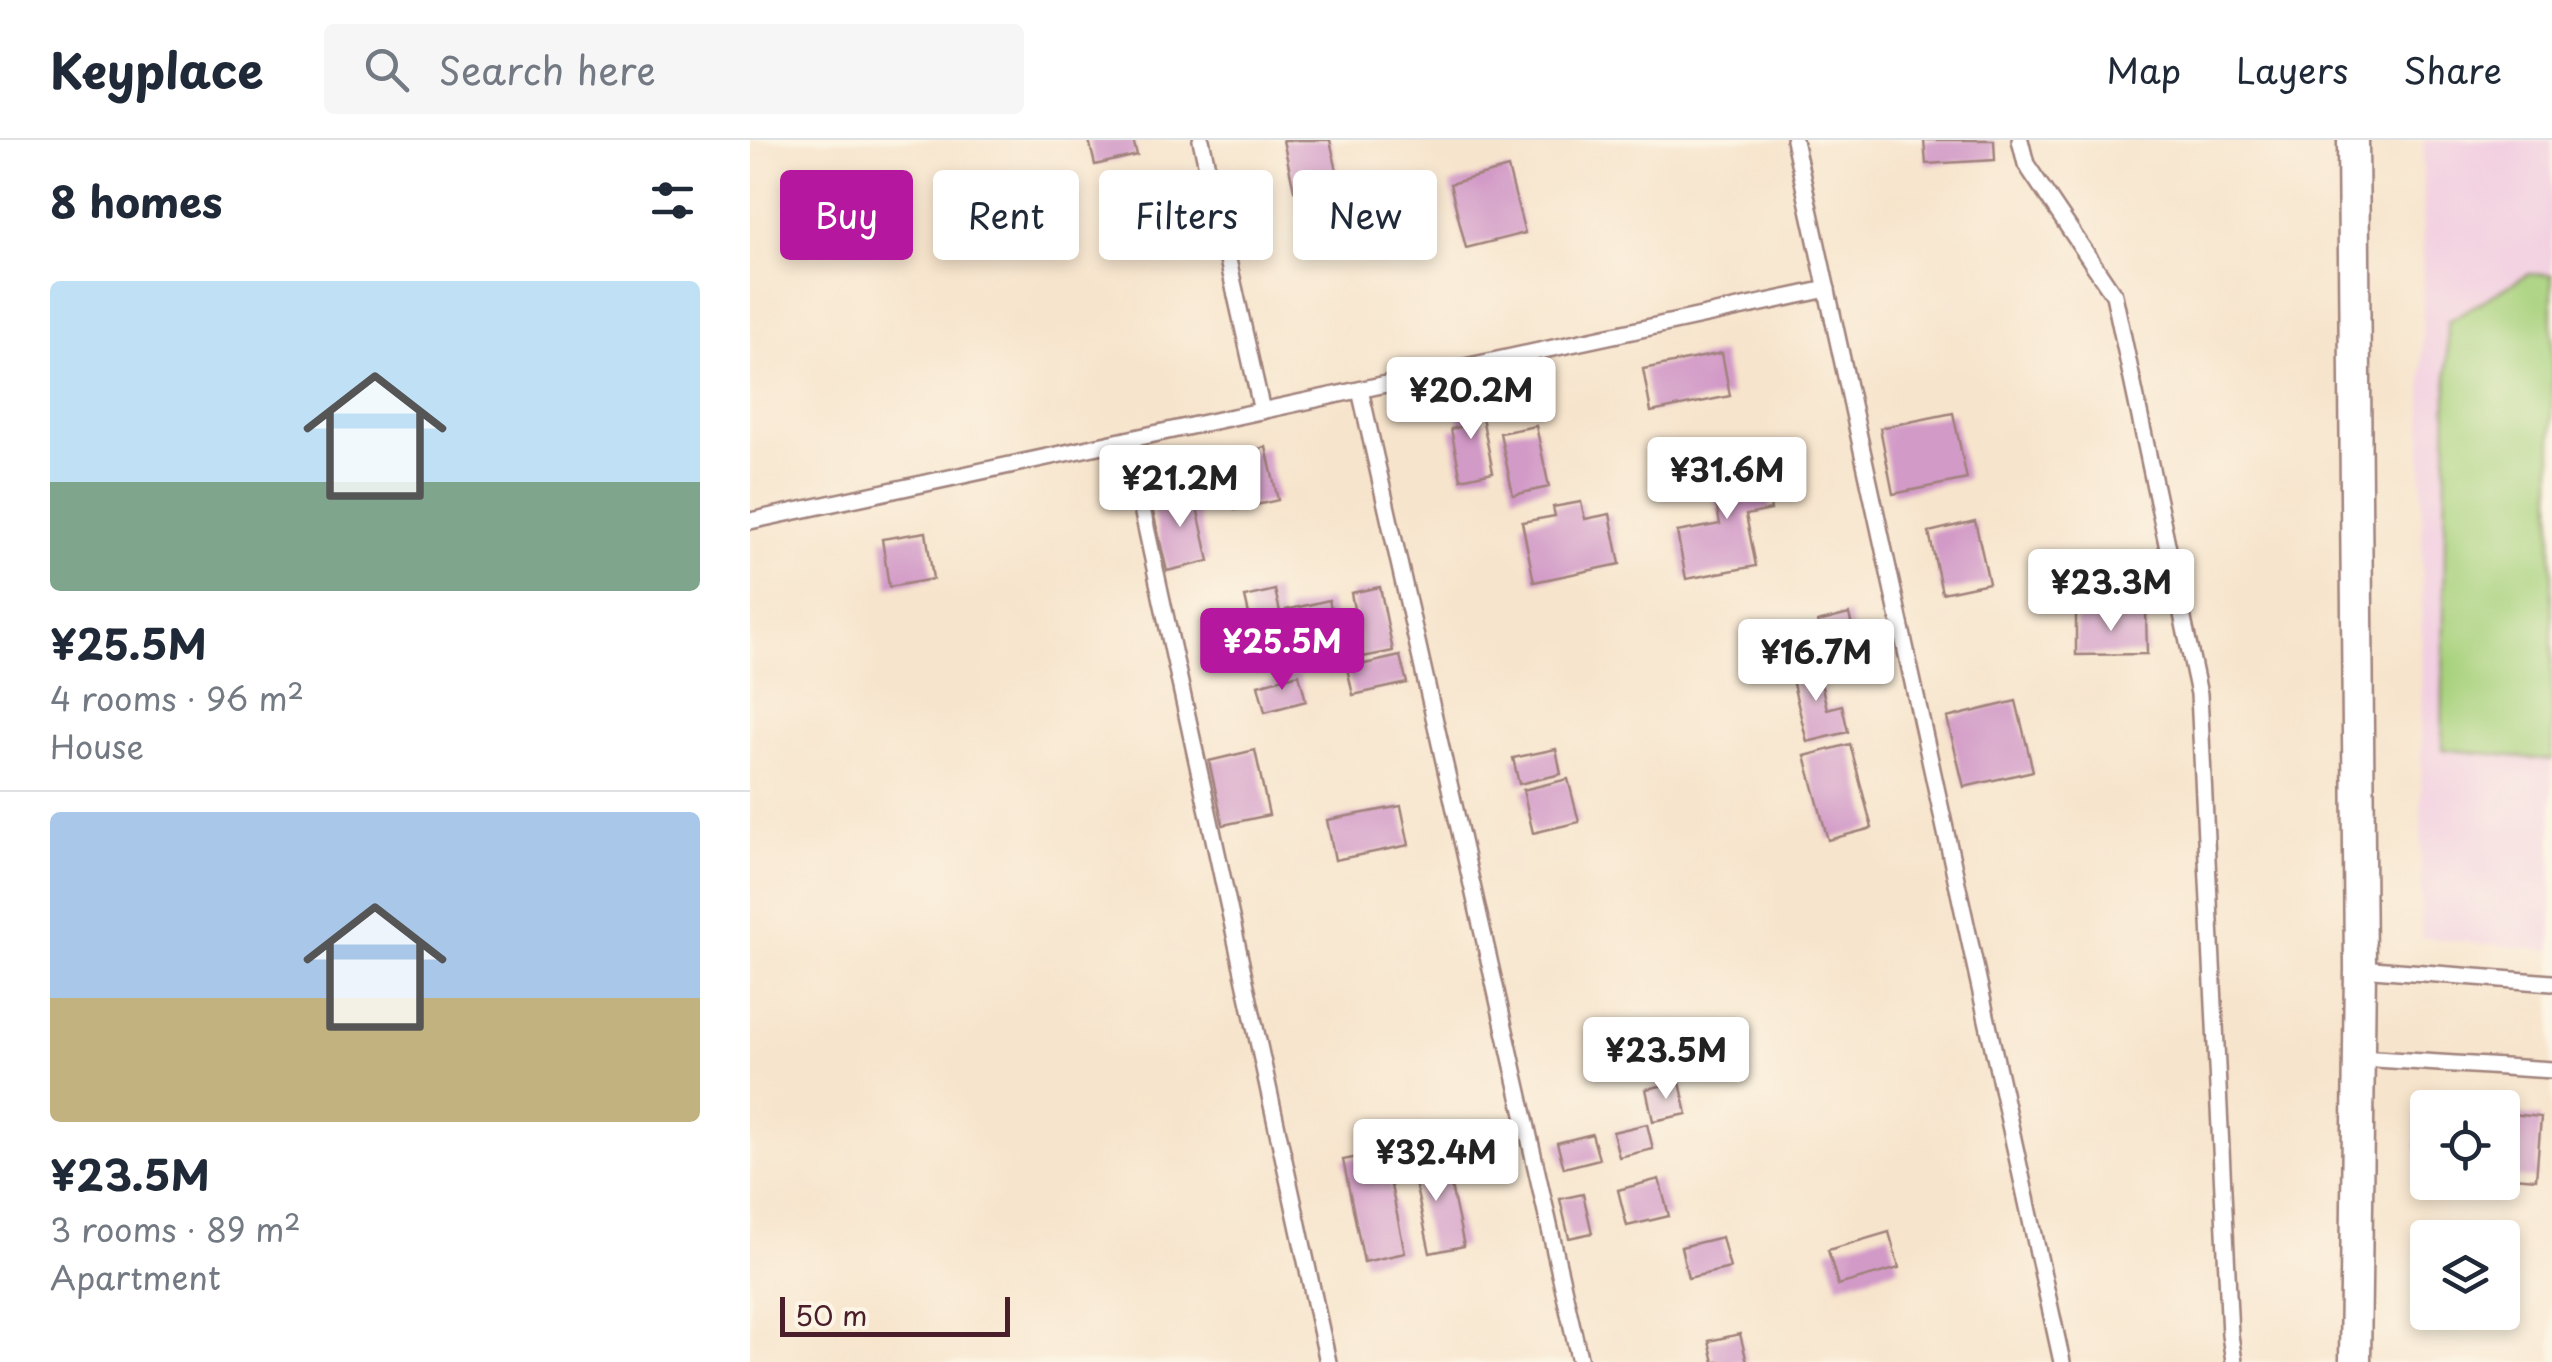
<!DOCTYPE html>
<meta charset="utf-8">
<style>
:root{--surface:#fff;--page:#f6f6f7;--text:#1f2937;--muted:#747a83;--line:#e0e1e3;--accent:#b5179e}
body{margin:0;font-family:"Playpen Sans",sans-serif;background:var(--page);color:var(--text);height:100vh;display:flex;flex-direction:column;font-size:38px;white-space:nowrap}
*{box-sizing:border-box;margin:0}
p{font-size:32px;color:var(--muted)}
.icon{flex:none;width:55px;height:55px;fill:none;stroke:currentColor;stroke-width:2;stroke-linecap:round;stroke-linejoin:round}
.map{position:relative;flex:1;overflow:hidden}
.drawer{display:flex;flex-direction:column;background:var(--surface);width:750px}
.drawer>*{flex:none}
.banner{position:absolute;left:30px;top:30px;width:950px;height:90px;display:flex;gap:20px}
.buttons{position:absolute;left:1660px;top:950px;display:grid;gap:20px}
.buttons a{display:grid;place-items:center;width:110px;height:110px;border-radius:10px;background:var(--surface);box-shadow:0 5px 15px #0003;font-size:50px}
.scale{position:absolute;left:30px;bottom:25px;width:230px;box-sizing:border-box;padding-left:10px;border:5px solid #4a1f2b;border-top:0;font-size:28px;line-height:35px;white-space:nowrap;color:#4a1f2b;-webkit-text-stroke:8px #fcf5e5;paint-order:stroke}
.price{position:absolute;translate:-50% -85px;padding:0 22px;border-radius:10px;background:#fff;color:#222;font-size:32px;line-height:65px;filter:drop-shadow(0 2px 5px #0008)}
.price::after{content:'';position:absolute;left:50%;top:60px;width:30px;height:22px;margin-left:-15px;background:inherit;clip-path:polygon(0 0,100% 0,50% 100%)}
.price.current{background:var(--accent);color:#fff}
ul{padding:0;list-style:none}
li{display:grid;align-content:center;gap:20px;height:530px;padding:0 50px}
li+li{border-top:2px solid var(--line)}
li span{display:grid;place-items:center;height:310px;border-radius:10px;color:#555}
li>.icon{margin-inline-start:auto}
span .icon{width:180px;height:180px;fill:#fffc;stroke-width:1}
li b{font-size:42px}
h2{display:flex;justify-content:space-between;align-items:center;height:120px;padding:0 50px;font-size:42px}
.tag{padding:0 35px;border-radius:10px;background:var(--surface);box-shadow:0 5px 15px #0003;font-size:35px;line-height:90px}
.tag.current{background:var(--accent);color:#fff}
header{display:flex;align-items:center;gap:60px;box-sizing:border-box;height:140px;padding:0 50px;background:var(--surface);border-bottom:2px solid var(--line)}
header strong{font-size:48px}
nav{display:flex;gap:55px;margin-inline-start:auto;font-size:35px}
.search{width:700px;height:90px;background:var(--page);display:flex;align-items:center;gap:25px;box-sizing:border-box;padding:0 35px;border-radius:10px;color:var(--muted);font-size:38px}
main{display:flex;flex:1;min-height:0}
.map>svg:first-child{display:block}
.built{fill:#f2cfe1}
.green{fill:#a8d27e;stroke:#797854;stroke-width:2.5}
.building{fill:#d29ac7}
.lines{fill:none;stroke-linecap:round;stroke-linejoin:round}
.lane-casing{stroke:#a0827c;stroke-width:20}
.street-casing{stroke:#a0827c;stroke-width:35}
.lane{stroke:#fff;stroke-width:15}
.street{stroke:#fff;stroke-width:30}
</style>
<header>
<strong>Keyplace</strong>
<div class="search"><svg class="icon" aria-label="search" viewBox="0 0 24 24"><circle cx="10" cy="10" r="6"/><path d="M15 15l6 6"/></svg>Search here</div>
<nav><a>Map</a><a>Layers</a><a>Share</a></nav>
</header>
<main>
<section class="drawer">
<h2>8 homes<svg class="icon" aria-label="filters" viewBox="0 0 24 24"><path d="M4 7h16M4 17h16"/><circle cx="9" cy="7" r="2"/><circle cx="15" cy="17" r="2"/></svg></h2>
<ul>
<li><span style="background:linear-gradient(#bfe0f5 65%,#7fa58c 0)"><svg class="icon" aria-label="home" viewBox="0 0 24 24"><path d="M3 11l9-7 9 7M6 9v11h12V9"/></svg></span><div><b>¥25.5M</b><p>4 rooms · 96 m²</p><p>House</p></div></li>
<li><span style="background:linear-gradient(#a9c7e8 60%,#c2b280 0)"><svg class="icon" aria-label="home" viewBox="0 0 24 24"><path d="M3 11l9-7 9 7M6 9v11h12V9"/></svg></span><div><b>¥23.5M</b><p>3 rooms · 89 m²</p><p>Apartment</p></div></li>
</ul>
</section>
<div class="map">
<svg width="1802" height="1222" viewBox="0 0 1802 1222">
<rect width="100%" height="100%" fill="#fcf5e5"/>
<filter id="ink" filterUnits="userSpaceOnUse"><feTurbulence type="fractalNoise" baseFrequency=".01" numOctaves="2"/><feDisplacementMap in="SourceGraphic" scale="20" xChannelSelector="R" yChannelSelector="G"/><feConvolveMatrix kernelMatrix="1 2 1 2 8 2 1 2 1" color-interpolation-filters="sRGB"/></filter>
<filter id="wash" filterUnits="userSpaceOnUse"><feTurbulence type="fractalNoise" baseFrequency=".0048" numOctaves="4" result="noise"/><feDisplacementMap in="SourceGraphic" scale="40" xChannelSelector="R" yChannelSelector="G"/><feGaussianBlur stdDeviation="2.25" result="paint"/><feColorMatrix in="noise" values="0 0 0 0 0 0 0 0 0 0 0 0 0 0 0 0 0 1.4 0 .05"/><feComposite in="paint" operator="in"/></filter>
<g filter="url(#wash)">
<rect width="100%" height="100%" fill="#f7e4cc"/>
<!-- built -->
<path class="built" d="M 1673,0 L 1802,0 L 1802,811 L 1671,797 Z"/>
<!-- green -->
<path class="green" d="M 1779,134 L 1802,135 L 1802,620 L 1692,609 L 1698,181 Z"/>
<g id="blocks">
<!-- building -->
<g class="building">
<path d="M 339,0 L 383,0 L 387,15 L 345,25 Z"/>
<path d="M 533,0 L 580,0 L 589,40 L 544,50 Z"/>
<path d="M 1174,0 L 1244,0 L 1245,20 L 1176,24 Z"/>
<path d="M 758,28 L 775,93 L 716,108 L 700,44 Z"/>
<path d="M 972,213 L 980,256 L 901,272 L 893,229 Z"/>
<path d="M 729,262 L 743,332 L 711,339 L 701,289 L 710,287 L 706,266 Z"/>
<path d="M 1203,273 L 1217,339 L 1143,354 L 1130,288 Z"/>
<path d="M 786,286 L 799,347 L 763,355 L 750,293 Z"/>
<path d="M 516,307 L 528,360 L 485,370 L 472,318 Z"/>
<path d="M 985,316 L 987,329 L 1012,324 L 1021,370 L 996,375 L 1006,426 L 936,439 L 927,392 L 970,384 L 958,321 Z"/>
<path d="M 443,349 L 459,421 L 417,431 L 400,359 Z"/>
<path d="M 831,362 L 835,379 L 860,374 L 870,424 L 784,442 L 772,382 L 805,376 L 803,367 Z"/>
<path d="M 1225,381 L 1239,443 L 1192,453 L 1179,392 Z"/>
<path d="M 176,392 L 183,439 L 139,447 L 132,399 Z"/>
<path d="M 630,447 L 643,511 L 613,517 L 601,453 Z"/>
<path d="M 525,450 L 541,520 L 511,526 L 495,457 Z"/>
<path d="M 579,460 L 588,497 L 545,507 L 536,470 Z"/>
<path d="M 1396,472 L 1397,514 L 1326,515 L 1326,473 Z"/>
<path d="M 1099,474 L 1109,513 L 1078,521 L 1068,482 Z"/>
<path d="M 650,516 L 657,543 L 603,555 L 597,528 Z"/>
<path d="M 1066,521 L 1077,569 L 1092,565 L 1098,592 L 1057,602 L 1039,527 Z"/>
<path d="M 549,534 L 556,561 L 515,572 L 508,545 Z"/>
<path d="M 1266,561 L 1283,631 L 1214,647 L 1197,578 Z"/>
<path d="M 1100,604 L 1122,688 L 1078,700 L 1055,616 Z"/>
<path d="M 806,609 L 811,634 L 769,644 L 763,618 Z"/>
<path d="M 505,610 L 519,675 L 473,685 L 459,621 Z"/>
<path d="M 818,639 L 829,682 L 783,693 L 773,650 Z"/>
<path d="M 651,666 L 659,705 L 585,720 L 577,680 Z"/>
<path d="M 930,942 L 937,974 L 903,981 L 896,949 Z"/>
<path d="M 1752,973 L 1791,977 L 1786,1039 L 1752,1036 Z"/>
<path d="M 1666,974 L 1678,974 L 1678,1010 L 1666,1009 Z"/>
<path d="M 897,984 L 903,1009 L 869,1017 L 863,992 Z"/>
<path d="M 842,994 L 849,1019 L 814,1028 L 807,1003 Z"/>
<path d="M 676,1011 L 680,1027 L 696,1023 L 714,1106 L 680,1113 L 659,1015 Z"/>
<path d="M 634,1012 L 655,1113 L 614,1122 L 593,1020 Z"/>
<path d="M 909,1039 L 919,1076 L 877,1086 L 868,1050 Z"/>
<path d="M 833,1054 L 842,1093 L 819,1098 L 810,1059 Z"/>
<path d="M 1139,1092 L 1149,1128 L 1088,1145 L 1078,1110 Z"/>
<path d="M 972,1097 L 980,1128 L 938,1138 L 931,1107 Z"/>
<path d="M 990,1194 L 997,1222 L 964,1222 L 959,1201 Z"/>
</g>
</g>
</g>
<g filter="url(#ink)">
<use href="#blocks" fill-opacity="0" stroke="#a0827c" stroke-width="2.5"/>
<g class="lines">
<!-- lane casing -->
<g class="lane-casing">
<g id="lane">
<path d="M 451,0 L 512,271"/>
<path d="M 1044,0 L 1312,1222"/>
<path d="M 1270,0 L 1276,24 L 1364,155 L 1449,554 L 1480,1195 L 1484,1222"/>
<path d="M 610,250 L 830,1222"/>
<path d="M 377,300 L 578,1222"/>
<path d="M 0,381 L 1077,149"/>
<path d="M 1610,828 L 1802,843"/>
<path d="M 1609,918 L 1802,930"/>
</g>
</g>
<!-- street casing -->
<g class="street-casing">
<path id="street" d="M 1603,0 L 1610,828 L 1605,1222"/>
</g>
<!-- lane -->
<use href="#lane" class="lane"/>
<!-- street -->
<use href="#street" class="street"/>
</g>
</g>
</svg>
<div class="buttons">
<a><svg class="icon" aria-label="locate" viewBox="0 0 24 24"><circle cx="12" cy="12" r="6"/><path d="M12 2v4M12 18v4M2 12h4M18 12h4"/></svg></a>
<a><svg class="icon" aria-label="layers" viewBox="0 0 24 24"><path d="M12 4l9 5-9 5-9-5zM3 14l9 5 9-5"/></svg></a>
</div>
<div class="scale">50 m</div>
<b class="price" style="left:721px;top:302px">¥20.2M</b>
<b class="price" style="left:977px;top:382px">¥31.6M</b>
<b class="price" style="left:430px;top:390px">¥21.2M</b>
<b class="price" style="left:1361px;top:494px">¥23.3M</b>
<b class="price current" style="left:532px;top:553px">¥25.5M</b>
<b class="price" style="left:1066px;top:564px">¥16.7M</b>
<b class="price" style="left:916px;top:962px">¥23.5M</b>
<b class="price" style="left:686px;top:1064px">¥32.4M</b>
<div class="banner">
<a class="tag current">Buy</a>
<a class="tag">Rent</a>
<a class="tag">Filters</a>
<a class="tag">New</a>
</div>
</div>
</main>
